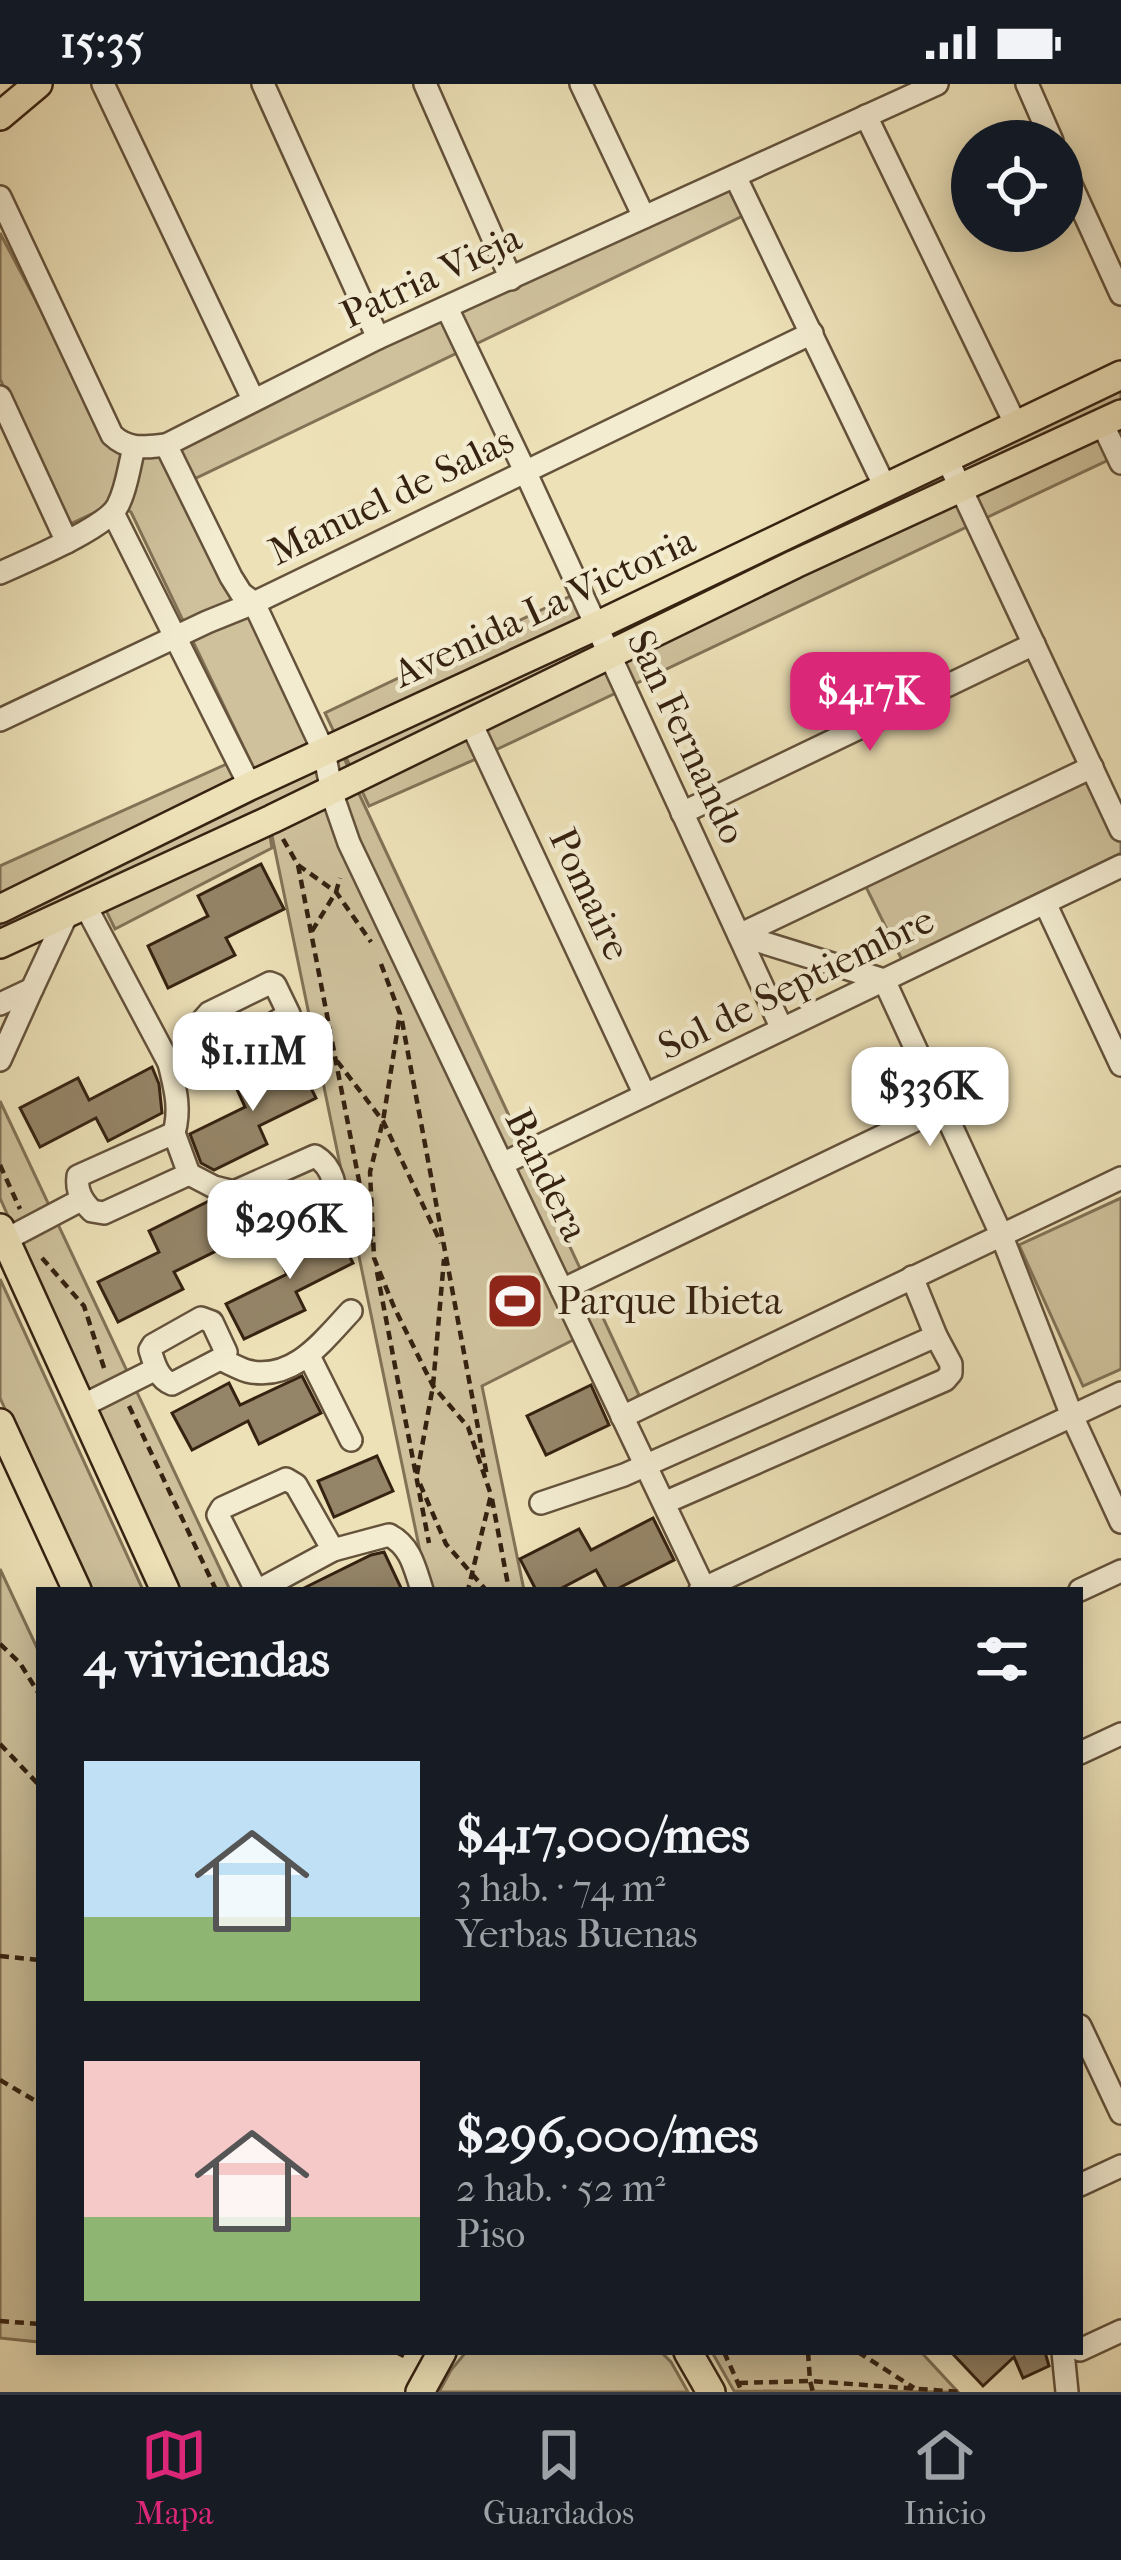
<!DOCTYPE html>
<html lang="es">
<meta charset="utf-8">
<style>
:root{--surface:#171b24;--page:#20242c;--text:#f1f3f6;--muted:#9ea1a6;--line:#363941;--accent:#db2777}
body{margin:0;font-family:"IM FELL French Canon",serif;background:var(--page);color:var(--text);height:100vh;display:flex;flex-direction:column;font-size:45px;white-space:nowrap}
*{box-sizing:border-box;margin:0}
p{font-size:39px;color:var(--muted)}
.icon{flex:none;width:66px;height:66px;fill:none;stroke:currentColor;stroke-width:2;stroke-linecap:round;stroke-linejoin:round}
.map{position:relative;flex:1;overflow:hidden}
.details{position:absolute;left:36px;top:1503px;width:1047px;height:768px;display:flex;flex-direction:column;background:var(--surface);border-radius:0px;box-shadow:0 6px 30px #0003}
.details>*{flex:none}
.buttons{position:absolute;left:951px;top:36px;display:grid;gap:24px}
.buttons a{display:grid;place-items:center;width:132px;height:132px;border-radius:50%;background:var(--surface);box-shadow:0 6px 30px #0003;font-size:60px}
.price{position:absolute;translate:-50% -102px;padding:0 27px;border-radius:24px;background:#fff;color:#222;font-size:39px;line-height:78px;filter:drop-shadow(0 3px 6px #0008)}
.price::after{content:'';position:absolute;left:50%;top:72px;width:36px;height:27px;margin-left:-18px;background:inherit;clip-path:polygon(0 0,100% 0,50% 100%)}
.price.selected{background:var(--accent);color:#fff}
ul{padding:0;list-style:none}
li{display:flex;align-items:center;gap:36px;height:300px;padding:0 48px}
li span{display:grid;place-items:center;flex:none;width:336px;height:240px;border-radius:0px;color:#555}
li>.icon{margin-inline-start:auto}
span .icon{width:144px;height:144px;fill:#fffc;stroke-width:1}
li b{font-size:51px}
h2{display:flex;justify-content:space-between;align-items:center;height:144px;padding:0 48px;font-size:51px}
.status{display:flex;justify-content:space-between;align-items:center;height:84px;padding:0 60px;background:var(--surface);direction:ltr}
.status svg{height:33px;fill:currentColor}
.tabs{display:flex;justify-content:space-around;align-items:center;height:168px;border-top:3px solid var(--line);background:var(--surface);font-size:33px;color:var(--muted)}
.tabs a{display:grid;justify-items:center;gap:6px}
.tabs .selected{color:var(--accent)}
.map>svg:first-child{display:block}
.green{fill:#cec19c;stroke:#827256;stroke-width:3}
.building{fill:#958568;stroke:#362211;stroke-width:3}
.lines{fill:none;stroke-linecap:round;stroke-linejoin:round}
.minor-casing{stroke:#64523b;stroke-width:26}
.major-casing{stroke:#362211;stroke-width:32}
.path{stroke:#362211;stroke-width:4.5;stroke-dasharray:9 6;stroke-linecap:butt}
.minor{stroke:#f3ecd1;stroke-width:21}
.major{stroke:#ede1b8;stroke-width:27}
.labels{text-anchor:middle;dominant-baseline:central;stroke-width:9;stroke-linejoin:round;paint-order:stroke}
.street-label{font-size:39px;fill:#362211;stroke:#f3ecd1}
.poi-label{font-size:39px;fill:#362211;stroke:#f3ecd1;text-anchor:start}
</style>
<div class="status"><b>15:35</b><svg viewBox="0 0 49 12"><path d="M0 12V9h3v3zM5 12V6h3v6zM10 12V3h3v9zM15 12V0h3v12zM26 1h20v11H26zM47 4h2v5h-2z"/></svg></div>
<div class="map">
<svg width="1121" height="2308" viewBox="0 0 1121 2308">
<rect width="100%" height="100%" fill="#ede1b8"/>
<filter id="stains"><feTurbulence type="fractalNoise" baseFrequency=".00167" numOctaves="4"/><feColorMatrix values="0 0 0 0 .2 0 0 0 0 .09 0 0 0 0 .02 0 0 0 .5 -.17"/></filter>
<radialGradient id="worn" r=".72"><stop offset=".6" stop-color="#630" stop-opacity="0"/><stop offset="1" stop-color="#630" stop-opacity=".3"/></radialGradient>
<!-- green -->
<g class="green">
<path d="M 735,92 L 753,127 L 184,400 L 331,657 L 258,693 L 131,428 L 115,419 L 68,441 L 0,295 L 0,149 L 98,334 L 135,372 Z"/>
<path d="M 1121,291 L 1121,370 L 485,671 L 369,722 L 325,629 L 579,508 L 596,542 Z"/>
<path d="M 340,666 L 351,689 L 266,728 L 272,764 L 115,845 L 96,806 L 0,850 L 0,782 L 229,679 L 245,711 Z"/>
<path d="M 1097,684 L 1121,734 L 1121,769 L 902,876 L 863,797 Z"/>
<path d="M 355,701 L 639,1311 L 626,1321 L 591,1247 L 482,1302 L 524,1506 L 428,1506 L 270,742 Z"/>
<path d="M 0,1017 L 230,1506 L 175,1506 L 0,1114 Z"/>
<path d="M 1121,1114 L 1121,1285 L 1083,1302 L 1019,1161 Z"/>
<path d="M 0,1195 L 143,1506 L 88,1506 L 0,1314 Z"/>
<path d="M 0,1485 L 39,1568 L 39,2258 L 0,2254 Z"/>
<path d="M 466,2268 L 661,2268 L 671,2278 L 688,2308 L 439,2308 L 451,2286 Z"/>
<path d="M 712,2268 L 921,2268 L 958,2308 L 734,2307 Z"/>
</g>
<!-- building -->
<g class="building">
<path d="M 261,780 L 284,825 L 226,854 L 235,871 L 168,904 L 148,862 L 208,832 L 198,812 Z"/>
<path d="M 295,972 L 316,1014 L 259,1042 L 267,1060 L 214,1086 L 201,1079 L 190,1050 L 245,1023 L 235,1001 Z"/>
<path d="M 152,983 L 159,1000 L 162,1029 L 108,1057 L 96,1034 L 40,1063 L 20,1024 L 78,994 L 89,1016 Z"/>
<path d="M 209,1117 L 232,1159 L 174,1188 L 183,1205 L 118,1238 L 98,1198 L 159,1168 L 149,1147 Z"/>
<path d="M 334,1141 L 353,1179 L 296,1208 L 305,1226 L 244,1255 L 226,1220 L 287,1190 L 277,1170 Z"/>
<path d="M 302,1292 L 321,1329 L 259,1360 L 248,1337 L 192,1366 L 172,1329 L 229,1299 L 240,1321 Z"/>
<path d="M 591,1301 L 609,1341 L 546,1371 L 527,1332 Z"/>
<path d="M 377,1372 L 393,1407 L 334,1433 L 318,1397 Z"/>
<path d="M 653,1434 L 674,1476 L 615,1506 L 607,1506 L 596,1486 L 558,1506 L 536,1506 L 520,1475 L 579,1445 L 591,1466 Z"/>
<path d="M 384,1468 L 402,1506 L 300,1506 L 371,1471 Z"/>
<path d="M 951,2268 L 1045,2268 L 1049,2282 L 1023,2294 L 1014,2273 L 983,2302 Z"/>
</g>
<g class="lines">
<!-- minor casing -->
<g class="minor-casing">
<g id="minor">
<path d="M 103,0 L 253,315"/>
<path d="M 263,0 L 378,254"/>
<path d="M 425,0 L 511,195"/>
<path d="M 581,0 L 644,133"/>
<path d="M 1027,0 L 1052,57"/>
<path d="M 866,32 L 1016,341"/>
<path d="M 1062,81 L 1121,210"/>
<path d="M 735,92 L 886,405"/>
<path d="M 0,113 L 112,351 C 129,367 145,363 166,361 L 378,254 L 937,0"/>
<path d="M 447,224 L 525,387 L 782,945"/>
<path d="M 0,313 L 67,458"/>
<path d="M 1102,339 L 1121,379"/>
<path d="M 166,361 L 231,493 L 241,509 L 254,519 L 324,668 L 333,713 L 349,759 L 705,1506"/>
<path d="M 947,375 L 1121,746"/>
<path d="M 113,429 L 250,702"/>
<path d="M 0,489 C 26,477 107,444 118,421 C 127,404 129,382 134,364"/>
<path d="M 0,636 L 207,538 L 254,519 L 812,249"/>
<path d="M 471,639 L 645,1011"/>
<path d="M 682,729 L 1034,560"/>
<path d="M 1045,819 L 1121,981"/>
<path d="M 85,821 L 169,979"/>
<path d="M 739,851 L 884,896 L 1001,1150 L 1072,1332 L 1121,1438"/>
<path d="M 739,851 L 1092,683"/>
<path d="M 270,899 L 275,901 L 289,930 L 235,963 L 227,967 L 215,967 L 205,957 L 202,937 L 209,929 Z"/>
<path d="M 0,920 L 32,905 L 67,830"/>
<path d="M 0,976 L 32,905"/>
<path d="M 174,1049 L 189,1090 L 104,1129 L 92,1127 C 82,1117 76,1107 78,1092 Z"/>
<path d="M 174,1049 C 181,1024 175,1004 169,979 L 205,957"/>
<path d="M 502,1080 L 1121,782"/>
<path d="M 189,1090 L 214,1103 L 234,1108 L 315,1072 C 332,1082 340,1106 331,1124 L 263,1160 L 257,1160 L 234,1108"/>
<path d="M 5,1156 L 81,1116"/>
<path d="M 562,1206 L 943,1023"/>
<path d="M 201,1234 L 212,1238 L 226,1268 L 220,1275 L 172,1300 C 158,1295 154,1279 150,1266 L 153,1261 Z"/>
<path d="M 309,1272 L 351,1356"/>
<path d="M 220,1275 C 229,1279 238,1284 247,1287 C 293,1298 323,1257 351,1227"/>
<path d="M 80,1323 L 156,1285"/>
<path d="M 622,1333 L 1121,1094"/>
<path d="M 541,1419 L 624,1391 L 936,1252"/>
<path d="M 664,1419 L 945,1296 L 951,1289 L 951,1280 L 936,1252 L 912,1193"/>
<path d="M 333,1466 L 389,1451 C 411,1462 415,1485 422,1506"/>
<path d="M 256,1506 L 218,1431 L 222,1424 L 286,1395 L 296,1401 L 333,1466 L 259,1506"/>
<path d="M 700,1506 L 1121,1309"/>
<path d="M 1080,1506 L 1121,1487"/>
<path d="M 1080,1669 L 1121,1650"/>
<path d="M 1080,1942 L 1121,2029"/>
<path d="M 1080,2101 L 1121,2082"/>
<path d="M 1080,2266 L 1121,2247"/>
<path d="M 1063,2268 L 1067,2308"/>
</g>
</g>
<!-- major casing -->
<g class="major-casing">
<g id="major">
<path d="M 0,32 L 38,0"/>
<path d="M 0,825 L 250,702 L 596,542 L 1121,291"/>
<path d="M 0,860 L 272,735 L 795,480 L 1121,330"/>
<path d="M 0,1144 L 165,1506"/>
<path d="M 0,1339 L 77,1506"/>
<path d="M 688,2268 L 711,2308"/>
<path d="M 420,2308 L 442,2268"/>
</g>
</g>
<!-- path -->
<g class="path">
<path d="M 283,755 L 298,781 L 371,1159"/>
<path d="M 298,781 L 336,808 L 371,858"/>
<path d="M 312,847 L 336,808 L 340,794"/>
<path d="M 381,880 L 400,930 L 383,1037 L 370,1088 L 374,1174 L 394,1223 L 433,1302 L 468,1343 L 491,1411 L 468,1506"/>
<path d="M 402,937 L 487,1392"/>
<path d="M 337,977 L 383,1037 L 441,1159"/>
<path d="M 0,1081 L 20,1125"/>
<path d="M 42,1174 L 84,1222 L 105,1287"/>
<path d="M 377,1188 L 429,1459"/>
<path d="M 129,1322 L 216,1506"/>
<path d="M 417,1390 L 433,1302 L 444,1175"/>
<path d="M 420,1400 L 446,1460 L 486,1506"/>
<path d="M 492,1415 L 509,1506"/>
<path d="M 0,1560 L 20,1579 L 39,1610"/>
<path d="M 0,1660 L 39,1701"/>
<path d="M 0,1872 L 39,1876"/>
<path d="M 0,1996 L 39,2019"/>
<path d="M 0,2237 L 39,2240"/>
<path d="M 396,2268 L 404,2272"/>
<path d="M 724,2268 L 742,2308"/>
<path d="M 768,2268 L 778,2268"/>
<path d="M 808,2268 L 810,2297 L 813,2308"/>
<path d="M 858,2268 L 914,2304"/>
<path d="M 739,2299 L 810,2297 L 961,2308"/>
</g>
<!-- minor -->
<use href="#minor" class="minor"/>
<!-- major -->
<use href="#major" class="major"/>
</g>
<!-- icons -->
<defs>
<g id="stadium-square" transform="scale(3)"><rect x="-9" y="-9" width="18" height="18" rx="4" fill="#8f2418" stroke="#f3ecd1"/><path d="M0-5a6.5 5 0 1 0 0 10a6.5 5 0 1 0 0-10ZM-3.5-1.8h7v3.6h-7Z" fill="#fff"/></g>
</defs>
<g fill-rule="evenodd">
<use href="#stadium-square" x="515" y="1217"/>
</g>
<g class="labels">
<!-- street labels -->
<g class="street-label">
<text transform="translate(431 192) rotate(-25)">Patria Vieja</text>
<text transform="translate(391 412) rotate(-26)">Manuel de Salas</text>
<text transform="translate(544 523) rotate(-25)">Avenida La Victoria</text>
<text transform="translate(687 653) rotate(65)">San Fernando</text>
<text transform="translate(590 810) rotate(65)">Pomaire</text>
<text transform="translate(796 899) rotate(-26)">Sol de Septiembre</text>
<text transform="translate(547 1091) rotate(64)">Bandera</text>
</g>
<!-- poi labels -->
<g class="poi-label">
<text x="557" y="1217">Parque Ibieta</text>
</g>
</g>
<rect width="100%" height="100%" filter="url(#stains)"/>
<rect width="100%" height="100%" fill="url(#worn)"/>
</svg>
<div class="buttons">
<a><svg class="icon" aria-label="locate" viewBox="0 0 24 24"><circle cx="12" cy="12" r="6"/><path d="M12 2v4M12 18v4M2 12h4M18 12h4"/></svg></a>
</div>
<b class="price selected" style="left:870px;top:670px">$417K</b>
<b class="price" style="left:253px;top:1030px">$1.11M</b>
<b class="price" style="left:930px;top:1065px">$336K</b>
<b class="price" style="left:290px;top:1198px">$296K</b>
<section class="details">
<h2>4 viviendas<svg class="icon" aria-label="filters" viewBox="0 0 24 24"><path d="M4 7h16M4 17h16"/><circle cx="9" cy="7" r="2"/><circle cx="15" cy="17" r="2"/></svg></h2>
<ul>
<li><span style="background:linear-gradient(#bfe0f5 65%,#8fb573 0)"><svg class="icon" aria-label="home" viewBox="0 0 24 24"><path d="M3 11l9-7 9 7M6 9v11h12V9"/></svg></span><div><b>$417,000/mes</b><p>3 hab. · 74 m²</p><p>Yerbas Buenas</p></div></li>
<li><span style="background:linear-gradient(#f6c9c9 65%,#8fb573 0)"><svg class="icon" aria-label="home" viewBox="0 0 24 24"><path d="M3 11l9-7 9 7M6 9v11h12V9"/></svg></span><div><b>$296,000/mes</b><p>2 hab. · 52 m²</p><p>Piso</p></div></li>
</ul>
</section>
</div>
<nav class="tabs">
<a class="selected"><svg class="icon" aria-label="map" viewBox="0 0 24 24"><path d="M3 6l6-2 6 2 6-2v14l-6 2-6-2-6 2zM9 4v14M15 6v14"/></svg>Mapa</a>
<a><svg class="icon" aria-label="saved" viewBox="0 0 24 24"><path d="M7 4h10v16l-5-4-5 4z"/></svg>Guardados</a>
<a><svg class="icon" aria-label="home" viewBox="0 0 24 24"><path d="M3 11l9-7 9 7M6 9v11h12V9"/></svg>Inicio</a>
</nav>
